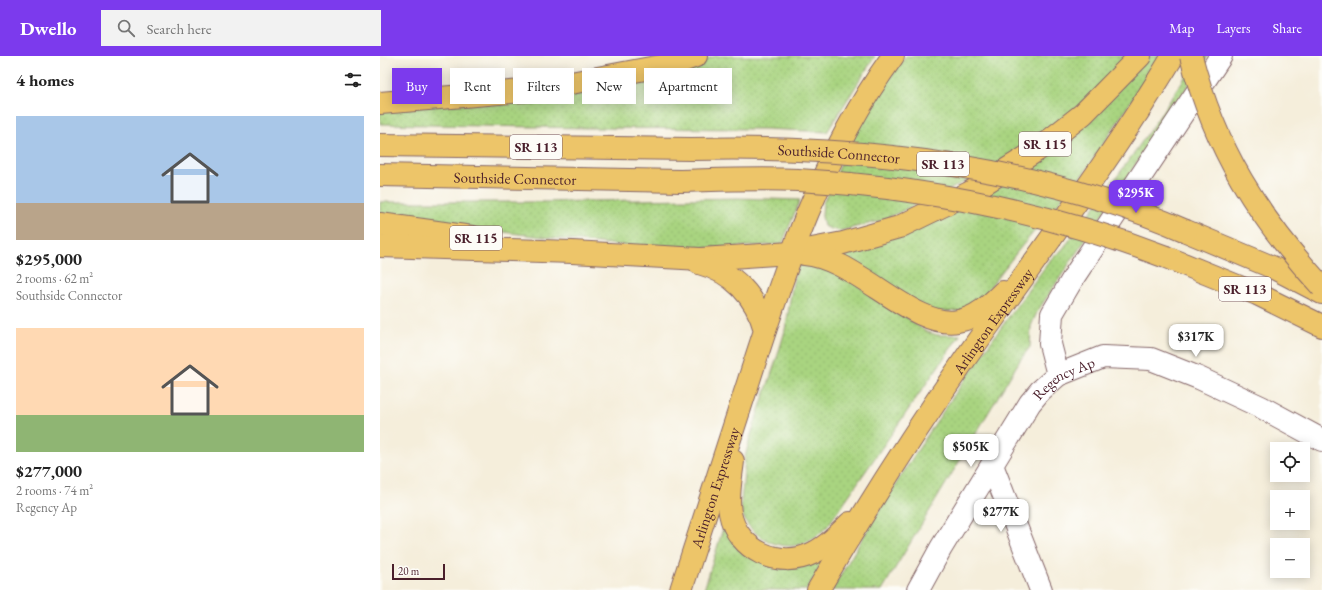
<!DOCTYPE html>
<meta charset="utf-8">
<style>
:root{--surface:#fff;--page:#f2f2f2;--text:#222;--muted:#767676;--accent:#7c3aed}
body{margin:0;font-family:"EB Garamond",serif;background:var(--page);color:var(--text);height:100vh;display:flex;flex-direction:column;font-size:15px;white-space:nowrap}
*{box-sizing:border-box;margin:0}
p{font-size:13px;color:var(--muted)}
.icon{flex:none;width:22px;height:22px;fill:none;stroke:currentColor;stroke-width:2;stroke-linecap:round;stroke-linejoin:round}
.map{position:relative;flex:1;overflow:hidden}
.panel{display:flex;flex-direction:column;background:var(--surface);width:380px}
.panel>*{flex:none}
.banner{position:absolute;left:12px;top:12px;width:380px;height:36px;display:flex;gap:8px}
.fabs{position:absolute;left:890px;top:386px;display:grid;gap:8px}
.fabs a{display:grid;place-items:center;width:40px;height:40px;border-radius:0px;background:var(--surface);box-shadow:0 2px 10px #0003;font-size:20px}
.scale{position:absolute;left:12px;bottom:10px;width:53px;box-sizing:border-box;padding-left:4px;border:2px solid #4a1f2b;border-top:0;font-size:11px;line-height:14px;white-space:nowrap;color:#4a1f2b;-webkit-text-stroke:3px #fdfcf7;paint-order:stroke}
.price{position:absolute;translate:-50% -34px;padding:0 9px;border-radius:8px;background:#fff;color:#222;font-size:13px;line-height:26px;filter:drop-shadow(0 1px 2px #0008)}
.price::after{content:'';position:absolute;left:50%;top:24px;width:12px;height:9px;margin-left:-6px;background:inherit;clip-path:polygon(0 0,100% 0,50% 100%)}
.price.on{background:var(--accent);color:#fff}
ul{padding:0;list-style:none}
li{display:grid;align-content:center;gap:8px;height:212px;padding:0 16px}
li span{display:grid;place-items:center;height:124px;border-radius:0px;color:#555}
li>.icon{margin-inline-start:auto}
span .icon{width:72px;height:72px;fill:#fffc;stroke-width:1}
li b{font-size:17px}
h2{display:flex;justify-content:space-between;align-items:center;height:48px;padding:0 16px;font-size:17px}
.pill{padding:0 14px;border-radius:0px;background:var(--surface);box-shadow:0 2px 10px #0003;font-size:14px;line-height:36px}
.pill.on{background:var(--accent);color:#fff}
header{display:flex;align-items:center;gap:24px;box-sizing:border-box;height:56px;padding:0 20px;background:var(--accent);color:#fff}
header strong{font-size:19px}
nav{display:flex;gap:22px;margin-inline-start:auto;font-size:14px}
.search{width:280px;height:36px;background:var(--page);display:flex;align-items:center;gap:10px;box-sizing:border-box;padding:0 14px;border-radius:0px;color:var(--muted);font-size:15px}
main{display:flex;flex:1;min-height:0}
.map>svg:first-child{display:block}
.grass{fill:url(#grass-dots);stroke:#7a7a56}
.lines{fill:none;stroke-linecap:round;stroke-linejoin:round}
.minor-casing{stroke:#866769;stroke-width:24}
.highway-casing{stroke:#866769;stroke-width:24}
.minor{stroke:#fff;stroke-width:22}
.highway{stroke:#edc569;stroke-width:22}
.highway-bridge-casing{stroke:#866769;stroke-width:24;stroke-linecap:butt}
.highway-bridge{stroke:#edc569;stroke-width:22}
.labels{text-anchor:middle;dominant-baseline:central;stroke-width:3;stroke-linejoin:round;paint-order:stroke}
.shield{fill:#fdfcf7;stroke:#806168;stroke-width:1}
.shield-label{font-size:14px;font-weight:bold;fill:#4a1f2b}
.street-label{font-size:15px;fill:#4a1f2b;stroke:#fdfcf7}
</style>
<header>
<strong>Dwello</strong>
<div class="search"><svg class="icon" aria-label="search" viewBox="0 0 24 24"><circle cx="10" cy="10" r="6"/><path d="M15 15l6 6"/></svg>Search here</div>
<nav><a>Map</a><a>Layers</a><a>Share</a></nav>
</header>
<main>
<section class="panel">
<h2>4 homes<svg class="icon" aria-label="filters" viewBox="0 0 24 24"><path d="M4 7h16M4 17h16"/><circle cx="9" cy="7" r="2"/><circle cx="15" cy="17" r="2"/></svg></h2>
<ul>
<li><span style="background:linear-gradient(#a9c7e8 70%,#b9a48a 0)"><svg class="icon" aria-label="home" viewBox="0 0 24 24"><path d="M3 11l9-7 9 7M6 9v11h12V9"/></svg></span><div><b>$295,000</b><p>2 rooms · 62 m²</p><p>Southside Connector</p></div></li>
<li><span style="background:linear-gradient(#ffd9b3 70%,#8fb573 0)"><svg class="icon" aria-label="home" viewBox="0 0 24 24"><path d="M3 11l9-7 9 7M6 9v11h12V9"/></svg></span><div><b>$277,000</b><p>2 rooms · 74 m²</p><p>Regency Ap</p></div></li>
</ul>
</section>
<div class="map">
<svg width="942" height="534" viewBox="0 0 942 534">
<defs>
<pattern id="grass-dots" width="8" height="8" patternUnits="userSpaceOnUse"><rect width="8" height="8" fill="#a9d480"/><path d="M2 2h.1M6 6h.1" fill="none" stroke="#93b66f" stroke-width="1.8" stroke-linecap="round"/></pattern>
</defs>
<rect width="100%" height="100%" fill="#fdfcf7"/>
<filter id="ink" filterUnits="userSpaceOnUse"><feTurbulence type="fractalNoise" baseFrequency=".025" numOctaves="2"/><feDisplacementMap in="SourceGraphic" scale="8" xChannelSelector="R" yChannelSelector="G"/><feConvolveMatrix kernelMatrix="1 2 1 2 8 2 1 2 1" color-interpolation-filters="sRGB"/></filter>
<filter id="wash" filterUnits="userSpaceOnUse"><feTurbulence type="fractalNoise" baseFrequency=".012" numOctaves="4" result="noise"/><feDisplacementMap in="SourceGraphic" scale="16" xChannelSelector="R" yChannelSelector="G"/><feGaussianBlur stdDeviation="0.9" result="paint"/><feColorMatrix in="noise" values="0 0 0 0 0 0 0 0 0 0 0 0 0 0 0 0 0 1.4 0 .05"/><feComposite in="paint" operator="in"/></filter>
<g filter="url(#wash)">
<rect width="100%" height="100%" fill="#f5eedb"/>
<!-- grass -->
<g class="grass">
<path d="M 336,0 L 495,0 L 447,76 L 387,73 L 206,72 L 0,68 L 0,53 L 293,14 Z"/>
<path d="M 526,0 L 749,0 L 706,44 L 630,102 L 577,130 L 500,165 L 460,175 L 451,173 L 444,170 L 442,160 L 443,147 L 475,77 L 505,28 Z"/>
<path d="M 768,0 L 781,0 L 704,117 L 641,191 L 606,236 L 596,249 L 586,255 L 553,256 L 463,202 L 463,198 L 600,142 L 630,125 Z"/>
<path d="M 818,0 L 828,0 L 657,256 L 651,270 L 650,291 L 640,304 L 502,534 L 452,534 C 518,419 592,309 671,203 L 682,194 C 730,131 777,68 818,0 Z"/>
<path d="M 357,142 L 420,144 L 402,188 C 357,191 311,194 266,191 C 177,185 88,171 0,159 L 0,146 L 160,146 Z"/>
<path d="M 432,206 L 443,207 L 525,260 L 545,275 L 557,279 L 580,279 L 447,471 C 431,486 415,495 393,487 C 379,482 365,470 362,456 C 360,447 362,438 363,429 C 364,420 364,410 365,401 C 374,362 391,324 402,285 C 410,260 409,234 418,208 Z"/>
<path d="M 344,469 L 351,481 L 440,503 L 443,506 L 427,534 L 324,534 Z"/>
</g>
</g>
<g filter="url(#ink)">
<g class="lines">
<!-- minor casing -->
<g class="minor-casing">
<g id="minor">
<path d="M 678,319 L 670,288 L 672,258 L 695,219 L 841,0"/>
<path d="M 612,409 L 661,534"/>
<path id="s1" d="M 538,534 L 561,492 L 650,347 L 660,335 L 678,319 L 723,301 L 771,303 L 819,322 L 881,351 L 942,384"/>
</g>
</g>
<!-- highway casing -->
<g class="highway-casing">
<g id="highway">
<path d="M 0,47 L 154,34 L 297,7 L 316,0"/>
<path d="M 0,89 L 311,93"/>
<path id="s2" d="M 0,119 L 300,125"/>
<path d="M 0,168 L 92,181"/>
<path d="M 806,175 L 892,211 L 942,237"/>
<path d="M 0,190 L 192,196 L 321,203 L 411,197 L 463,187 L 519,171 L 589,137 L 656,95 L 703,58 L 760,0"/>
<path d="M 424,198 C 475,201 534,274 578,265 C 596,262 610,249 623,236"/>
<path d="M 786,201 L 877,238 L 942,270"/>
<path d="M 319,207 C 353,216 376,240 385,274"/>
<path d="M 353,405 C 351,422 347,440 350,457 C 357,494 399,514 433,497 C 447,490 459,478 470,467"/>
<path id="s3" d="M 301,534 C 324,464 347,394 369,324 C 405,211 442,98 513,0"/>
<path id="s4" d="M 438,534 C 484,455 533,378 585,303 C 655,203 730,105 793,0"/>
</g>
</g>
<!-- minor -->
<use href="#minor" class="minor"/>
<!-- highway -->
<use href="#highway" class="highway"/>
<!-- highway-bridge casing -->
<g class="highway-bridge-casing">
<g id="highway-bridge">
<path d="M 811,0 C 835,93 878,161 942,231"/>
<path id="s5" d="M 311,93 C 478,89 651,108 806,175"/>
<path d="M 300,125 C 339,124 379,122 418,124 C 544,131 668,156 786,201"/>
</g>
</g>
<!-- highway-bridge -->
<use href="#highway-bridge" class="highway-bridge"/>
</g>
</g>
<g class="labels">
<!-- shield labels -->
<g class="shield">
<rect x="639" y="76" width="52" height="24" rx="3"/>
<rect x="130" y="79" width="52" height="24" rx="3"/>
<rect x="537" y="96" width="52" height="24" rx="3"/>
<rect x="70" y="170" width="52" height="24" rx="3"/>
<rect x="839" y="221" width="52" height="24" rx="3"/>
</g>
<g class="shield-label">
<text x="665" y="88">SR 115</text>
<text x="156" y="91">SR 113</text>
<text x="563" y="108">SR 113</text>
<text x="96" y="182">SR 115</text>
<text x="865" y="233">SR 113</text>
</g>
<!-- street labels -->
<g class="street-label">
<text stroke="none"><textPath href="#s5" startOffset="148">Southside Connector</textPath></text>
<text stroke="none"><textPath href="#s2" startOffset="135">Southside Connector</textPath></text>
<text stroke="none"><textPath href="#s4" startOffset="321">Arlington Expressway</textPath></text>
<text stroke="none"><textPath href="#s1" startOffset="261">Regency Ap</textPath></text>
<text stroke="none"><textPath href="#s3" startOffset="108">Arlington Expressway</textPath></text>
</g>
</g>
</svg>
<div class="fabs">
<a><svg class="icon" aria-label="locate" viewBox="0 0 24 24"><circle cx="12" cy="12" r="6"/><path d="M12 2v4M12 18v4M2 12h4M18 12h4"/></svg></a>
<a>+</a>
<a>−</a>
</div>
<div class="scale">20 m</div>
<b class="price on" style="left:756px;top:158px">$295K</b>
<b class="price" style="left:816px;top:302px">$317K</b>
<b class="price" style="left:591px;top:412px">$505K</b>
<b class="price" style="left:621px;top:477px">$277K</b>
<div class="banner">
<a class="pill on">Buy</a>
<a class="pill">Rent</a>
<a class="pill">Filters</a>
<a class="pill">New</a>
<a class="pill">Apartment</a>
</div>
</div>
</main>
